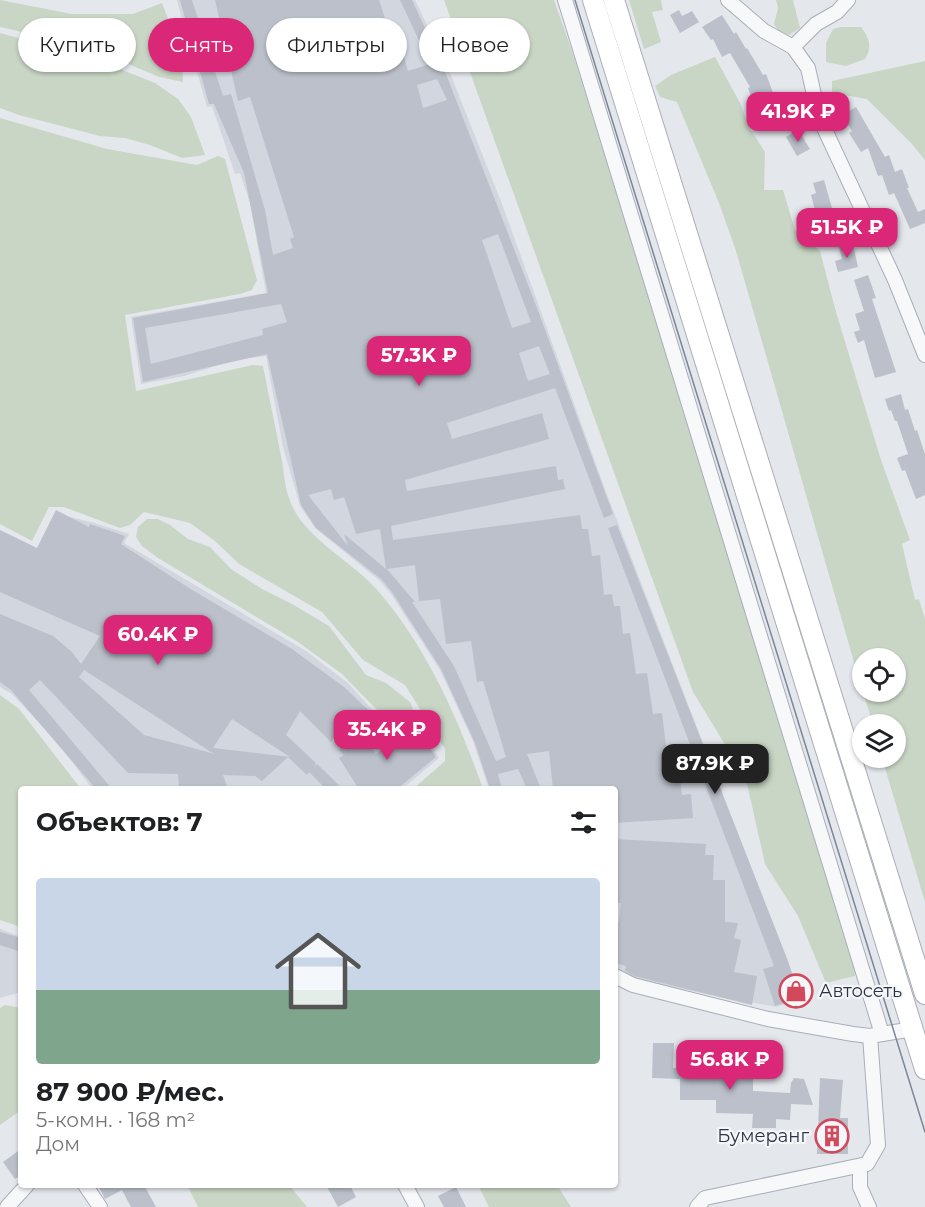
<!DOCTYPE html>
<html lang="ru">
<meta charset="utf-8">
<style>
:root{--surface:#fff;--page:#f2f2f2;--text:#202124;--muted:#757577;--accent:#db2777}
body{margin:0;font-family:Montserrat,sans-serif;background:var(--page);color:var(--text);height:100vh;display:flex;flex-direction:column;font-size:22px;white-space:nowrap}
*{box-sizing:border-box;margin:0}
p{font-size:20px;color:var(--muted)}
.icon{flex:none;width:33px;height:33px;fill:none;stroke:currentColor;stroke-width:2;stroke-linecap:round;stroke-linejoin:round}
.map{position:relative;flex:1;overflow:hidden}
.side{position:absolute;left:18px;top:786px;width:600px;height:402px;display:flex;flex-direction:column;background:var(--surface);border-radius:6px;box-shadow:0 2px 4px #0004}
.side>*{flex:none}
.banner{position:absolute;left:18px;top:18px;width:600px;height:54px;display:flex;gap:12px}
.controls{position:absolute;left:852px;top:648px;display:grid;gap:12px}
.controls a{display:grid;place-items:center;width:54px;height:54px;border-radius:50%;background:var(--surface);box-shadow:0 2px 4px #0004;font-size:30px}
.price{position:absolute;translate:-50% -51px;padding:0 14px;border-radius:12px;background:var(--accent);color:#fff;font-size:20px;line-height:39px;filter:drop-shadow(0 2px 3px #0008)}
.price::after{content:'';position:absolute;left:50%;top:36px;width:18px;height:14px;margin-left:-9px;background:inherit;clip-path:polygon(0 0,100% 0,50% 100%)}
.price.active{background:#222;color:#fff}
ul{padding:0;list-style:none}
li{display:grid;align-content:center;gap:12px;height:318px;padding:0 18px}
li span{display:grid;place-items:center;height:186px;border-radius:6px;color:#555}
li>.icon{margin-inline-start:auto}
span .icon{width:108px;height:108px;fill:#fffc;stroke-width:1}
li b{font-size:26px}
h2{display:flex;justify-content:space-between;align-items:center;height:72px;padding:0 18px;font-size:26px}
.tag{padding:0 21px;border-radius:27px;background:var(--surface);box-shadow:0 2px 4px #0004;font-size:21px;line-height:54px}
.tag.active{background:var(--accent);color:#fff}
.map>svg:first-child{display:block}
.built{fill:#d2d6de}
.green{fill:#c9d6c5}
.building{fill:#bbc0ca;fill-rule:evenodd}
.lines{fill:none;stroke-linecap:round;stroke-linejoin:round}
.street-casing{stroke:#a9aeb7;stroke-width:16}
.secondary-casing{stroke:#a9aeb7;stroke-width:22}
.street{stroke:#f7f8fa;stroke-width:14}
.secondary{stroke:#fff;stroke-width:20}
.tram{stroke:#7d8696;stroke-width:1.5}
.labels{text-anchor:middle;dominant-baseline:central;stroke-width:4.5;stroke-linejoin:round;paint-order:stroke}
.poi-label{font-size:18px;fill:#2b3445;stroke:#f4f6f9;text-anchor:start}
</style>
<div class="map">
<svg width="925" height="1207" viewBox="0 0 925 1207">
<rect width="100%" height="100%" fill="#e4e7ec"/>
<!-- built -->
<g class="built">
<path d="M 177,0 L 415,0 L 450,73 L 502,204 L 606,492 L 802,999 L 776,1007 L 649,983 L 622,975 L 615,971 L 615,789 L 489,789 L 473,741 L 440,670 L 391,594 L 380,581 L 315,528 L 300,506 L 283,447 L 266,356 L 235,360 L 184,376 L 141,384 L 131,317 L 266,293 L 250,203 L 240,173 L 235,174 L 212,106 L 207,107 Z"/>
<path d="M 57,514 L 91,522 L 129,534 L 124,543 L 306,651 L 348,683 L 383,722 L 406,724 L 415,720 L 439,758 L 402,789 L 92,789 L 60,745 L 12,694 L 0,687 L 0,531 L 38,550 Z"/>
<path d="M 0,929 L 21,937 L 21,992 L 0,998 Z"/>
</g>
<!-- green -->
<g class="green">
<path d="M 0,0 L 72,14 L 133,14 L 162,3 L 182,55 L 183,82 L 159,77 L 88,47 L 0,27 Z"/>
<path d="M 444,0 L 554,0 L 574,57 L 821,852 L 854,963 L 855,976 L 826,983 L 798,916 L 765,864 L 746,779 L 693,692 Z"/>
<path d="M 629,0 L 661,0 L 663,10 L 652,12 L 661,42 L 644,49 Z"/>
<path d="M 776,0 L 793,0 L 800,28 L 789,35 L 779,32 L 774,24 L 778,8 Z"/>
<path d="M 841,27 L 861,27 C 870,39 872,47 865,59 L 846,66 L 826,62 L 826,43 L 833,29 Z"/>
<path d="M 0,33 L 92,58 L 155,83 L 178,99 L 191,117 L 205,155 L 182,158 L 150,145 L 125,138 L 100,136 L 19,115 L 0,108 Z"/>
<path d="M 715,57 L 740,103 L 749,127 L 765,152 L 764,190 L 783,190 L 795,230 L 820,251 L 836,312 L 881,460 L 910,540 L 902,544 L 915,600 L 919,599 L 925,619 L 925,902 L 882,758 L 896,758 L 896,724 L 873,724 L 863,692 L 896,692 L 896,658 L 862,658 L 862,690 L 736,251 L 719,203 L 677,102 L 660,97 L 655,86 L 671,75 Z"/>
<path d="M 925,61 L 925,160 L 912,144 L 867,99 L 832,93 L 832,81 Z"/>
<path d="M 0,118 L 107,149 L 197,165 L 218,156 L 225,159 L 257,280 L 252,290 L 240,294 L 125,315 L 136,391 L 253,365 L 263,366 C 269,398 276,429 282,461 C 284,473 285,489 290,501 C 304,539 354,562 379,592 C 428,650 458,718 483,789 L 413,789 L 445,761 L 445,749 L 405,685 L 363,660 L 322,612 L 239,564 L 215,541 L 190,523 L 144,512 L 130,525 L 120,528 L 64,507 L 49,507 L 32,541 L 0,524 Z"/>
<path d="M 147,519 L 158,519 L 170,525 L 188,539 L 210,547 L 231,569 L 262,589 L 292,604 L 329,626 L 366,675 L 386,683 L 410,702 L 413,709 L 407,716 L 392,717 L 381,714 L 342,674 L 298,642 L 158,558 L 142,546 L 136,537 L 138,527 Z"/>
<path d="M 0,695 L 19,709 L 81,789 L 21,789 L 21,927 L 0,920 Z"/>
<path d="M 5,1005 L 21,1008 L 21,1110 L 0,1125 L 0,1008 Z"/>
<path d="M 187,1185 L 289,1185 L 307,1207 L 198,1207 Z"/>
<path d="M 478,1185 L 557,1185 L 571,1207 L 489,1207 Z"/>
</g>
<!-- building -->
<g class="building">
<path d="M 180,0 L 192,0 L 223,96 L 231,94 L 265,210 L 273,255 L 293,248 L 290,239 L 294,237 L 250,97 L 238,101 L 215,0 L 379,0 L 390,33 L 393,33 L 396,44 L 400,43 L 408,71 L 430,64 L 400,0 L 412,0 L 444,69 L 537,308 L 613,514 L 604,518 L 555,388 L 447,423 L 452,439 L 542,413 L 549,439 L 405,480 L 407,491 L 556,466 L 558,480 L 563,479 L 565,489 L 391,526 L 393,540 L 580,515 L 582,529 L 588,529 L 592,556 L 600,555 L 604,595 L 612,594 L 614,606 L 620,606 L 623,634 L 630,633 L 636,674 L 647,673 L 653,714 L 662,713 L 667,755 L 677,754 L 682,795 L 691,794 L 693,818 L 615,823 L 615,786 L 591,789 L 553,789 L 549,751 L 527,754 L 541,789 L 527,789 L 518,769 L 498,774 L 502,789 L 490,789 L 475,743 L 441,669 L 392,592 L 381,579 L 316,528 L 301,505 L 267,354 L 143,382 L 133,318 L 268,293 L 244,173 L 214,104 L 209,104 ZM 437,79 L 447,100 L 423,108 L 417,85 ZM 498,234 L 531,322 L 512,328 L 482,240 ZM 281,304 L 287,322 L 262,329 L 263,335 L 151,364 L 145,328 ZM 539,346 L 550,374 L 528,381 L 519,353 ZM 331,489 L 334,500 L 344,497 L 356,534 L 380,529 L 386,569 L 344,534 L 348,546 L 308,495 ZM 415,565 L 419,601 L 440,599 L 446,644 L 471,641 L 477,682 L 483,681 L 506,757 L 496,761 L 454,666 L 412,602 L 415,602 L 387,569 Z"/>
<path d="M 679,10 L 682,16 L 692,11 L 699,22 L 680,33 L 670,15 Z"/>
<path d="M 722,15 L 734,34 L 736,32 L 746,49 L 747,48 L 763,75 L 766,74 L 775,98 L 781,95 L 788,112 L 772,118 L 762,95 L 752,99 L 748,88 L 750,87 L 730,53 L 722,57 L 713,39 L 711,40 L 702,27 Z"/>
<path d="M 856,107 L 885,157 L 889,155 L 895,172 L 902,169 L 909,188 L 907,188 L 918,212 L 925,209 L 925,223 L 910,229 L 894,193 L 889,195 L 882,175 L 878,176 L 868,148 L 861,152 L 849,133 L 852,131 L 842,115 Z"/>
<path d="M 798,130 L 810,149 L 797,156 L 786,137 Z"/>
<path d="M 824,180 L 832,208 L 834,208 L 840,232 L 822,236 L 811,195 L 816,193 L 813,183 Z"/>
<path d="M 853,244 L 858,267 L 838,272 L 835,261 L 842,259 L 839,247 Z"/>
<path d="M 868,275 L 876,298 L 872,299 L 896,372 L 875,378 L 864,340 L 858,343 L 854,332 L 860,330 L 855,314 L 864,311 L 854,280 Z"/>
<path d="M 901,394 L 905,410 L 908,409 L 915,431 L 917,430 L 925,454 L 925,495 L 916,499 L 905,470 L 902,471 L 897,458 L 908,454 L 897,421 L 895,421 L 891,410 L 889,411 L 885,399 Z"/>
<path d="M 56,510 L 89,527 L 90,524 L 125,536 L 121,544 L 189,588 L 292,649 L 344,687 L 382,723 L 373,731 L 353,710 L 331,742 L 300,711 L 286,735 L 316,763 L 313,767 L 317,764 L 343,789 L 326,789 L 309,772 L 307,775 L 288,757 L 262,781 L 255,776 L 223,775 L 228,789 L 179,789 L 178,774 L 128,773 L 40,680 L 29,690 L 112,789 L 96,789 L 11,690 L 0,682 L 0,614 L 53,636 L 72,652 L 81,664 L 100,636 L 0,592 L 0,530 L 37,548 ZM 84,670 L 211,752 L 215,754 L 144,735 L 79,677 ZM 232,719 L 290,757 L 213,748 Z"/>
<path d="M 617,525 L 788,961 L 800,998 L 775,1006 L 763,969 L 774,966 L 608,528 Z"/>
<path d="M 414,724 L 436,757 L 397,789 L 359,789 L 339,758 L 344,755 L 339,750 L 363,734 L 376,754 Z"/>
<path d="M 615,839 L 706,844 L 705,855 L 714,855 L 713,880 L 725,880 L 725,922 L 738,923 L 734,938 L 741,940 L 734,972 L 757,976 L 752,1005 L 634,976 L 625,971 L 626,966 L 615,963 L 615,922 L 619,922 L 621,903 L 615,903 Z"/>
<path d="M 0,932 L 21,938 L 21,952 L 0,945 Z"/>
<path d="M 653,1043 L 674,1043 L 673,1068 L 710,1068 L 710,1077 L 753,1078 L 753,1091 L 790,1093 L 791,1083 L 794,1078 L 804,1079 L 813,1105 L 791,1104 L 790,1120 L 776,1119 L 776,1128 L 752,1128 L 753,1114 L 716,1113 L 716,1100 L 680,1100 L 680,1079 L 652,1078 Z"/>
<path d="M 820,1078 L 843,1080 L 840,1118 L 848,1118 L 848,1154 L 817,1154 Z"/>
<path d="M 21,1149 L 21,1175 L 15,1179 L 3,1162 Z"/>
<path d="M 98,1185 L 144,1185 L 156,1207 L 131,1207 L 122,1190 L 105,1199 Z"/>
<path d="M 326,1185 L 350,1185 L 356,1197 L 338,1207 Z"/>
<path d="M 456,1187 L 466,1207 L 444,1207 L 438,1196 Z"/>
</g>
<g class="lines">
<!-- street casing -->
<g class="street-casing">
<g id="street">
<path d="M 565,0 L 882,1034"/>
<path d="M 728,0 L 764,31 L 793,47 L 808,68 L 819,117 L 895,280 L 925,355"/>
<path d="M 793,47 L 816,24 L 837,12 L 848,0"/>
<path d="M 615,976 L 633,985 L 768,1019 L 853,1034 L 870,1036 L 913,1029"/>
<path d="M 860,1166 L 860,1187 L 869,1207"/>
<path d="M 85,1185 L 100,1207"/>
<path d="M 405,1185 L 417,1207"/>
<path d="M 7,1207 L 27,1185"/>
<path d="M 697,1207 L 705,1198 L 867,1164 L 878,1145 L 870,1036"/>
</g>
</g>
<!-- secondary casing -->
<g class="secondary-casing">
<g id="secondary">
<path d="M 593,0 L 925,1069"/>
<path d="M 614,0 L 925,994"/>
</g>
</g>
<!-- street -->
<use href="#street" class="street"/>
<!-- secondary -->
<use href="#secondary" class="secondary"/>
<!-- tram -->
<path class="tram" d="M 575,0 L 925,1132"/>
</g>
<!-- icons -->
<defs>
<g id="shop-ring" transform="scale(1.725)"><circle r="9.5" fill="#f4f6f9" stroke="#d1495b" stroke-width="1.5"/><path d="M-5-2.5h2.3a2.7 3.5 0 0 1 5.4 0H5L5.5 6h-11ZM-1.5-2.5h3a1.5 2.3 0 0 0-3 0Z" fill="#d1495b"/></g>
<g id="building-ring" transform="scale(1.725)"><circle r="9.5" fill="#f4f6f9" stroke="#d1495b" stroke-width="1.5"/><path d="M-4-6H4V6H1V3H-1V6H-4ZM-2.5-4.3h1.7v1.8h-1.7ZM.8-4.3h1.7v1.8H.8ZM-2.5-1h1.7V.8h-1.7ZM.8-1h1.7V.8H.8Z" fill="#d1495b"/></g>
</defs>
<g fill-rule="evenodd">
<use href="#shop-ring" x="796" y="991"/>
<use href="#building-ring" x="832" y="1136"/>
</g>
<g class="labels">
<!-- poi labels -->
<g class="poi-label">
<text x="819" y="991">Автосеть</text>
<text x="809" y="1136" text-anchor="end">Бумеранг</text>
</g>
</g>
</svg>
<div class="controls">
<a><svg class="icon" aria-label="locate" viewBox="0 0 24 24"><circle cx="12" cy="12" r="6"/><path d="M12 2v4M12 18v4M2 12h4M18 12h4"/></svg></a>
<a><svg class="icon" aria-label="layers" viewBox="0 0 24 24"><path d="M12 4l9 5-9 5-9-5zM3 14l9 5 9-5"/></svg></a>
</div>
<b class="price" style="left:798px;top:143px">41.9K ₽</b>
<b class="price" style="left:847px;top:259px">51.5K ₽</b>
<b class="price" style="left:419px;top:387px">57.3K ₽</b>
<b class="price" style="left:158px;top:666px">60.4K ₽</b>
<b class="price" style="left:387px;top:761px">35.4K ₽</b>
<b class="price active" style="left:715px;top:795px">87.9K ₽</b>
<b class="price" style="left:730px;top:1091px">56.8K ₽</b>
<div class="banner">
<a class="tag">Купить</a>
<a class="tag active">Снять</a>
<a class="tag">Фильтры</a>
<a class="tag">Новое</a>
</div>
<section class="side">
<h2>Объектов: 7<svg class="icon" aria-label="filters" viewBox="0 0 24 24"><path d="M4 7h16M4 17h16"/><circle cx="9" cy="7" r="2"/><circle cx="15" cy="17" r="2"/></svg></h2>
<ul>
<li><span style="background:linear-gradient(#c9d6e8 60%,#7fa58c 0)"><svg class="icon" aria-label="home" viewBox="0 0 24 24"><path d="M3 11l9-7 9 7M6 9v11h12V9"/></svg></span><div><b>87 900 ₽/мес.</b><p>5-комн. · 168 m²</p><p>Дом</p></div></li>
</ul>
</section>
</div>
